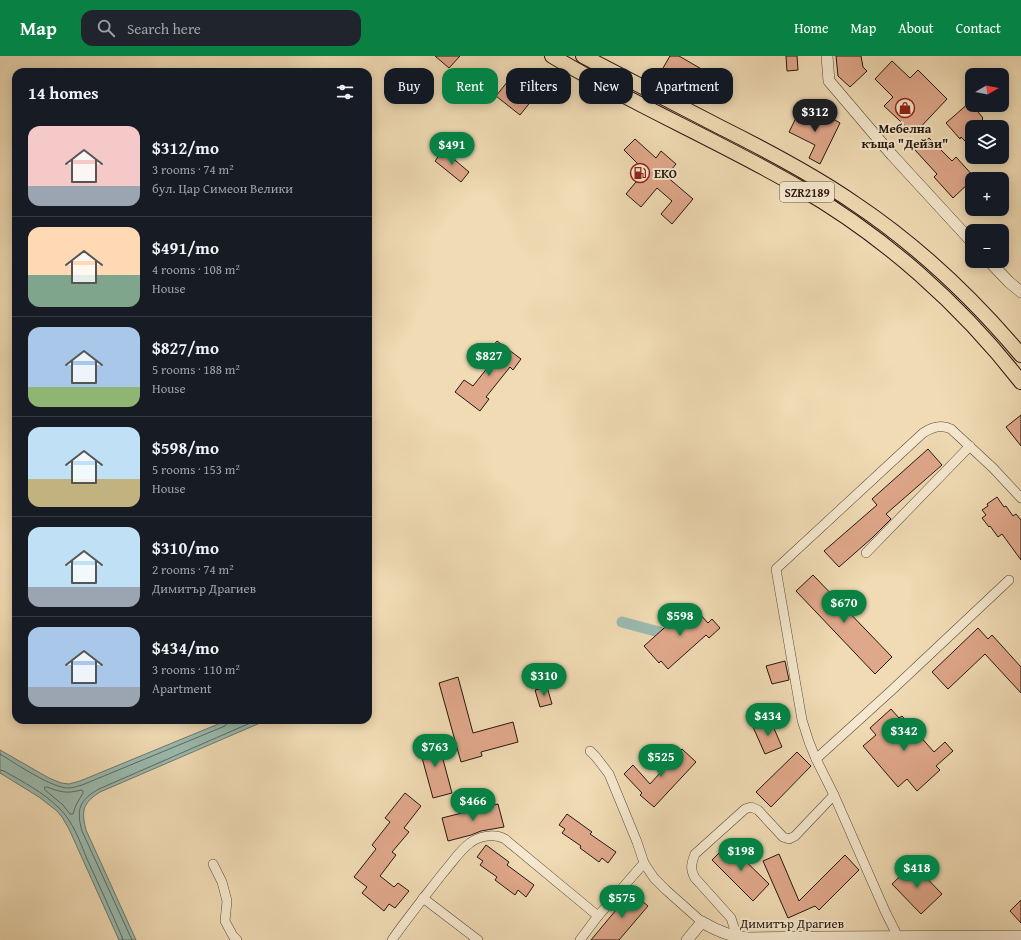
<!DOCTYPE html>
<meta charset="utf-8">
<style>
:root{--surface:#171b24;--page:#20242c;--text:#f1f3f6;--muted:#9ea1a6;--line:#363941;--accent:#0b8043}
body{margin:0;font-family:"Gentium Book Plus",serif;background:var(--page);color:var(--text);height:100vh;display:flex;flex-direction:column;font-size:15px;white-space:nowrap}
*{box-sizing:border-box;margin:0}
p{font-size:13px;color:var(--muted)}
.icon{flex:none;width:22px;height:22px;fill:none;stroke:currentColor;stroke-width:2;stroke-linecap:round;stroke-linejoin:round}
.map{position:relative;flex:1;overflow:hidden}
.sheet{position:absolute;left:12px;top:12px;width:360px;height:656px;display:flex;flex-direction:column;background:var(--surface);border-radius:12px;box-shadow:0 2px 10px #0003}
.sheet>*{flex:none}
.banner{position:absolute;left:384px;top:12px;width:380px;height:36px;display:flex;gap:8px}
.needle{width:26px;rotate:81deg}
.tools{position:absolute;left:965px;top:12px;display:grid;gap:8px}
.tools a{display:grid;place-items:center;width:44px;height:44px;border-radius:8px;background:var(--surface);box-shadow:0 2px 10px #0003;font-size:20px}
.price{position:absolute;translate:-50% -34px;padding:0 9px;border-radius:14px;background:var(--accent);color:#fff;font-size:13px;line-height:26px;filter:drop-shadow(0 1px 2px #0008)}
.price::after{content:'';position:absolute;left:50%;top:24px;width:12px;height:9px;margin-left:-6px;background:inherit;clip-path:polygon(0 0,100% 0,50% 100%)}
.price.active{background:#222;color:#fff}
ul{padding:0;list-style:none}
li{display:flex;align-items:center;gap:12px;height:100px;padding:0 16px}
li+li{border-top:1px solid var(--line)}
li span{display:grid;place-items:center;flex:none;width:112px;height:80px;border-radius:12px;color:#555}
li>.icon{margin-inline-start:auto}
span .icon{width:48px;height:48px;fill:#fffc;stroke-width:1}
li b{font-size:17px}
h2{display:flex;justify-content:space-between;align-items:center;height:48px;padding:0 16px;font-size:17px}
.pill{padding:0 14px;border-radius:12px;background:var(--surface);box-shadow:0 2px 10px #0003;font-size:14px;line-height:36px}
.pill.active{background:var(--accent);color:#fff}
header{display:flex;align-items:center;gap:24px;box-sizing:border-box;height:56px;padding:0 20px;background:var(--accent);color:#fff}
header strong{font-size:19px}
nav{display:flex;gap:22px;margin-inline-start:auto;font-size:14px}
.search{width:280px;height:36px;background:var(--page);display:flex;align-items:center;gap:10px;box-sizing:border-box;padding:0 14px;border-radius:12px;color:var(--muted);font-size:15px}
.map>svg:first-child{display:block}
.water{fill:#9abbb0;stroke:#6c7970}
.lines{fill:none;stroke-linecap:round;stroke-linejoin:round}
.shore{stroke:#606960;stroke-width:1}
.canal{stroke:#9abbb0;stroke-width:11}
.building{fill:#e0a88b;stroke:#271710}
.minor-casing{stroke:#594839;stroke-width:10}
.tertiary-casing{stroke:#594839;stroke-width:12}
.primary-casing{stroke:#271710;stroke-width:16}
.minor{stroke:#f5e8ce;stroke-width:9}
.tertiary{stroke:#f5e8ce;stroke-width:11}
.primary{stroke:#f0dbb4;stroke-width:14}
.labels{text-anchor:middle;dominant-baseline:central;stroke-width:4;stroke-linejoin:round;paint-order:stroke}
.shield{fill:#f5e8ce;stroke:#655649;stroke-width:1}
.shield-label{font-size:12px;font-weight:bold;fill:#271710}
.poi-label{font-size:13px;font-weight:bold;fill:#271710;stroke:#f5e8ce}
.street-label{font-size:13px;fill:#271710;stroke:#f5e8ce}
</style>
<header>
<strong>Map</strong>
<div class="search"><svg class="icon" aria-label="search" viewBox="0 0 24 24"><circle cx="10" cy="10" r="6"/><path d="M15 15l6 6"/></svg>Search here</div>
<nav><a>Home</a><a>Map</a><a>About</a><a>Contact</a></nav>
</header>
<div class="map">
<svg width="1021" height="884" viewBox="0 0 1021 884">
<rect width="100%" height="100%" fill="#f0dbb4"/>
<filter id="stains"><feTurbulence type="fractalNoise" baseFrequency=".005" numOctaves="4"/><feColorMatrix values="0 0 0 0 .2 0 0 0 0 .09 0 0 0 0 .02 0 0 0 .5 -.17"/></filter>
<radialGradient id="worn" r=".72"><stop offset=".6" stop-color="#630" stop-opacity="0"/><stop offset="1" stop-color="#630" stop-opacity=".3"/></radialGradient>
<!-- water -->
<path class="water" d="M 228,664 L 267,664 L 100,736 C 83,747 81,754 86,774 L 136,884 L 119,884 L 69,773 L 62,761 L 57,755 L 39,741 L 0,717 L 0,694 L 49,722 L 61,727 L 69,728 L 80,725 Z"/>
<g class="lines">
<!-- shore -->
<g class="shore">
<path d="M 0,698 C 15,707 53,733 69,732 C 73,732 78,730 82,729 L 225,670 L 227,667 L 228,664"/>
<path d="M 0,714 L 4,715 C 23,726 43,736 59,752 C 73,765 80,786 87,803 C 99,829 111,855 122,881 L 123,884"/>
<path d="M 45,731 L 47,731 C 61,736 66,738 81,734 L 83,735 L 83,737 L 76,749 L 73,758 L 70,758 L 63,749 L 45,734 Z"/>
<path d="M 132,884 L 82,775 C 76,754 79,744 99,733 L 257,664"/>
</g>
<!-- canal -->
<path class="canal" d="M 622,566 L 659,576"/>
</g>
<!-- building -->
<g class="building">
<path d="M 435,0 L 460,0 L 449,12 Z"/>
<path d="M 670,0 L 679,0 L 717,22 L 708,38 L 663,12 Z"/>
<path d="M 786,0 L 797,0 L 798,14 L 787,15 Z"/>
<path d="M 836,0 L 861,0 L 863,11 L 867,15 L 850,31 L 838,20 Z"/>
<path d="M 892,5 L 910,22 L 918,14 L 947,43 L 914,78 L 884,50 L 893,41 L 875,23 Z"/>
<path d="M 516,15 L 540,34 L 520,59 L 496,40 Z"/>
<path d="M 970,46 L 983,62 L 982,63 L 990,71 L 972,71 L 972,92 L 961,81 L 960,83 L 946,67 Z"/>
<path d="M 800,54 L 825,66 L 828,60 L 840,67 L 820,108 L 809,102 L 815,89 L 789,76 Z"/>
<path d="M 929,82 L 952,105 L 956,101 L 975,122 L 972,123 L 972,124 L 953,142 L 934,121 L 937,118 L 915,94 Z"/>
<path d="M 635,83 L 656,102 L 661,95 L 676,108 L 666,120 L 693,143 L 672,168 L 661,158 L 672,145 L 657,132 L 641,151 L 626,138 L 645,115 L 624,94 Z"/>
<path d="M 443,94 L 469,116 L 461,126 L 435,105 Z"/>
<path d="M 497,285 L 521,303 L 513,314 L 510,311 L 486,341 L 489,343 L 480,355 L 455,336 L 464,324 L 473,330 L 496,301 L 489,295 Z"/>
<path d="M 1021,359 L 1021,390 L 1006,371 Z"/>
<path d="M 928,393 L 942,409 L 886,458 L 891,463 L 872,482 L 839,511 L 824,495 L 877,449 L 872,443 Z"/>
<path d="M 997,441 L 1004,451 L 1006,450 L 1013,460 L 1016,458 L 1021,464 L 1021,504 L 1002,478 L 998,481 L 990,470 L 989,471 L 982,462 L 986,459 L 982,454 L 988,450 L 987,448 Z"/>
<path d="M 813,519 L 892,601 L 875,618 L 796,535 Z"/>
<path d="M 691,548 L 708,567 L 712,563 L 720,572 L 709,582 L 706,579 L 668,613 L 661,605 L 659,607 L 644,590 Z"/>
<path d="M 978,572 L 988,583 L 992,579 L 1021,611 L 1021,637 L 985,598 L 948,633 L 932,616 Z"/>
<path d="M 785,605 L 789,624 L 772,628 L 766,610 Z"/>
<path d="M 458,621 L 473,677 L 513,666 L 518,686 L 481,696 L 482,700 L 461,706 L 439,627 Z"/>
<path d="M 547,631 L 552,648 L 540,651 L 535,634 Z"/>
<path d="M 891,653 L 899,662 L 902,660 L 934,696 L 945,686 L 953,695 L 936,710 L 940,714 L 917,735 L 907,723 L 898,731 L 863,690 L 876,679 L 870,672 Z"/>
<path d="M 770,663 L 782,691 L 765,698 L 753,671 Z"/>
<path d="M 437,681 L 452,737 L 433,742 L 418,687 Z"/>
<path d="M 682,693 L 696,706 L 654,751 L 640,739 L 642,737 L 624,718 L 633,709 L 650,728 Z"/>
<path d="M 797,696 L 811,710 L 771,751 L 756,736 Z"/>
<path d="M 405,737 L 421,750 L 404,772 L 409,776 L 392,796 L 396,799 L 380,820 L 394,831 L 398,827 L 409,835 L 395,852 L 389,848 L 384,855 L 362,837 L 367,831 L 354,821 L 376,793 L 372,789 L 390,766 L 385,762 Z"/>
<path d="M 498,748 L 504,771 L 481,775 L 471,779 L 448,785 L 442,762 Z"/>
<path d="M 567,758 L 592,776 L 590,778 L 616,796 L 608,807 L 602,802 L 599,806 L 580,792 L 581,790 L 562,777 L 565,773 L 559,769 Z"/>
<path d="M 728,788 L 769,828 L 753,845 L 712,804 Z"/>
<path d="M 486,789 L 509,806 L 507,809 L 534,829 L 526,841 L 518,834 L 515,839 L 495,824 L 497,821 L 480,809 L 483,805 L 477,801 Z"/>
<path d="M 779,798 L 799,845 L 845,799 L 859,814 L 819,854 L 815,850 L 788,862 L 763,805 Z"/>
<path d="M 913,808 L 942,838 L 921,858 L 892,828 Z"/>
<path d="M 631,836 L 648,850 L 619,884 L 591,884 Z"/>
<path d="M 1021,844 L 1021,867 L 1010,855 Z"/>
</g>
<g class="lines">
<!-- minor casing -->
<g class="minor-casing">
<g id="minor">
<path d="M 866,497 L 970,390"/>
<path d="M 590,695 L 596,701 L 609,718 L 637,786 L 644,807 L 654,822 L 666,834 L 702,866"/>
<path d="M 816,703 L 892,634 L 1009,524"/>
<path d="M 213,808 L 222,826 L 227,845 L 225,865 L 233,880 L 237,884"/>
<path d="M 423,842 L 478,884"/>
<path d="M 737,881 L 731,862 L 695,822 C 690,813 691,808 695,798 L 745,753 L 751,751 L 758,754 L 783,781 L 789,783 L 795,780 L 834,739"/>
<path d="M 898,881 L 885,855 L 834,739 L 816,703 L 809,686 L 802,664 L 776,513 L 923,377 C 932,371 941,368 951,373 L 993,412 L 1021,442"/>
<path d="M 392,884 C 408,861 426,839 443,817 C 452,807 459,795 470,787 C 479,780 495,777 505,783 L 598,860"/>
<path d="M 580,884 L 598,860 L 644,807"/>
</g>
</g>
<!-- tertiary casing -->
<g class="tertiary-casing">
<g id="tertiary">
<path d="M 827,0 L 829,25 L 892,99 L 972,186"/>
<path d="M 989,205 L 1009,226 L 1021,236"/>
<path d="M 687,884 L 702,866 C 717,875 731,881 748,882 L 822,881 L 1021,880"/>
</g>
</g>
<!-- primary casing -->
<g class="primary-casing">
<g id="primary">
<path d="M 552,0 C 632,48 719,85 800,132 C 885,181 961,249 1021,326"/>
<path d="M 583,0 C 629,24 674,47 720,71 C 766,94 812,118 854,147 C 917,189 972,241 1021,299"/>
</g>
</g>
<!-- minor -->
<use href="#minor" class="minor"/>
<!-- tertiary -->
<use href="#tertiary" class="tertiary"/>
<!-- primary -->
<use href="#primary" class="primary"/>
</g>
<!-- icons -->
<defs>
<g id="shop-ring" transform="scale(1)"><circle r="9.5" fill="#f5e8ce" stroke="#8f2418" stroke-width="1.5"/><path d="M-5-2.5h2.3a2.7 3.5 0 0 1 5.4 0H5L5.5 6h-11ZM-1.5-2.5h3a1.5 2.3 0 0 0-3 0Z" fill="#8f2418"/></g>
<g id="fuel-ring" transform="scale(1)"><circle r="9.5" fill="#f5e8ce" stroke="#8f2418" stroke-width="1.5"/><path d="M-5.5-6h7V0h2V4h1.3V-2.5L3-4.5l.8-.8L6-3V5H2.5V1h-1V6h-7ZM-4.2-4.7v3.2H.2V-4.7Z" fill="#8f2418"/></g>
</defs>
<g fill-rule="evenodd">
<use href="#shop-ring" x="905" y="52"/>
<use href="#fuel-ring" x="640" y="117"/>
</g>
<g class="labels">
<!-- shield labels -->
<rect class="shield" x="780" y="126" width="54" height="20" rx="3"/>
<g class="shield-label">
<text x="807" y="136">SZR2189</text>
</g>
<!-- poi labels -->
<g class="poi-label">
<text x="905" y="72">Мебелна<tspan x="905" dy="15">къща "Дейзи"</tspan></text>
<text x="654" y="117" text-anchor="start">EKO</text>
</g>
<!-- street labels -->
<g class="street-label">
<text x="792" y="867">Димитър Драгиев</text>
</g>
</g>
<rect width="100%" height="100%" filter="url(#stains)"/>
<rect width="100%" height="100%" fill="url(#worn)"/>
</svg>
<div class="tools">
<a><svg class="needle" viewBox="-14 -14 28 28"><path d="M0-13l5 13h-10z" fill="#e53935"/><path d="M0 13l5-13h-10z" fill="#9ea1a6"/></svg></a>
<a><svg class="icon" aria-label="layers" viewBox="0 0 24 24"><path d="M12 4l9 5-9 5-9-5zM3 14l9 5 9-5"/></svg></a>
<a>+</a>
<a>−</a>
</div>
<b class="price active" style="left:815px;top:77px">$312</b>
<b class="price" style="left:452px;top:110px">$491</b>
<b class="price" style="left:489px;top:321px">$827</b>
<b class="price" style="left:844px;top:568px">$670</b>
<b class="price" style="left:680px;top:581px">$598</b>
<b class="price" style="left:544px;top:641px">$310</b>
<b class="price" style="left:768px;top:681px">$434</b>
<b class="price" style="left:904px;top:696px">$342</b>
<b class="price" style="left:435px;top:712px">$763</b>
<b class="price" style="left:661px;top:722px">$525</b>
<b class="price" style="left:473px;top:766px">$466</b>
<b class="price" style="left:741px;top:816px">$198</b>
<b class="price" style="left:917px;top:833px">$418</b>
<b class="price" style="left:622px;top:863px">$575</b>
<div class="banner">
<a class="pill">Buy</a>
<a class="pill active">Rent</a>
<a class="pill">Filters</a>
<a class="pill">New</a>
<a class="pill">Apartment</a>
</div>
<section class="sheet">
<h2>14 homes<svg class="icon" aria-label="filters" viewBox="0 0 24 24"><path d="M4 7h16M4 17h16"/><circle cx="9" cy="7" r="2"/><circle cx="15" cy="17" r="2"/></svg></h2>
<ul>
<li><span style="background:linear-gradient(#f6c9c9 75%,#9aa5b1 0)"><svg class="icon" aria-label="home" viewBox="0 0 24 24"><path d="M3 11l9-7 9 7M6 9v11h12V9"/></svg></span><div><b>$312/mo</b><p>3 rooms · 74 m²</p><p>бул. Цар Симеон Велики</p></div></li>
<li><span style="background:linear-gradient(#ffd9b3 60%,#7fa58c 0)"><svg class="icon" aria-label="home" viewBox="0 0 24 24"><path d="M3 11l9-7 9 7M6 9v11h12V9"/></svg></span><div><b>$491/mo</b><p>4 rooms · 108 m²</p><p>House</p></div></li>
<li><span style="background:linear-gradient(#a9c7e8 75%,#8fb573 0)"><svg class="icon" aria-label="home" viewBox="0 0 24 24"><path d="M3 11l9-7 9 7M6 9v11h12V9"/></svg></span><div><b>$827/mo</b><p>5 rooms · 188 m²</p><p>House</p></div></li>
<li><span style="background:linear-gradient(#bfe0f5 65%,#c2b280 0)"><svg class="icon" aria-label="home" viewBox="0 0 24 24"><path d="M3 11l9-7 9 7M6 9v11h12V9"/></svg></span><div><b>$598/mo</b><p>5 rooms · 153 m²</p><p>House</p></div></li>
<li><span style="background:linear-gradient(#bfe0f5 75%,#9aa5b1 0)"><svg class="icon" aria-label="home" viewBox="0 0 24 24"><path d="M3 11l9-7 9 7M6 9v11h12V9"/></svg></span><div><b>$310/mo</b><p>2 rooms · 74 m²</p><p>Димитър Драгиев</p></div></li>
<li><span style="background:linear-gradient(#a9c7e8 75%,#9aa5b1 0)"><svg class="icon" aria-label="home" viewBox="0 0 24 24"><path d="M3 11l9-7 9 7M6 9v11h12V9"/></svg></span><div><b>$434/mo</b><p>3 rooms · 110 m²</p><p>Apartment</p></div></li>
</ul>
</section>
</div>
